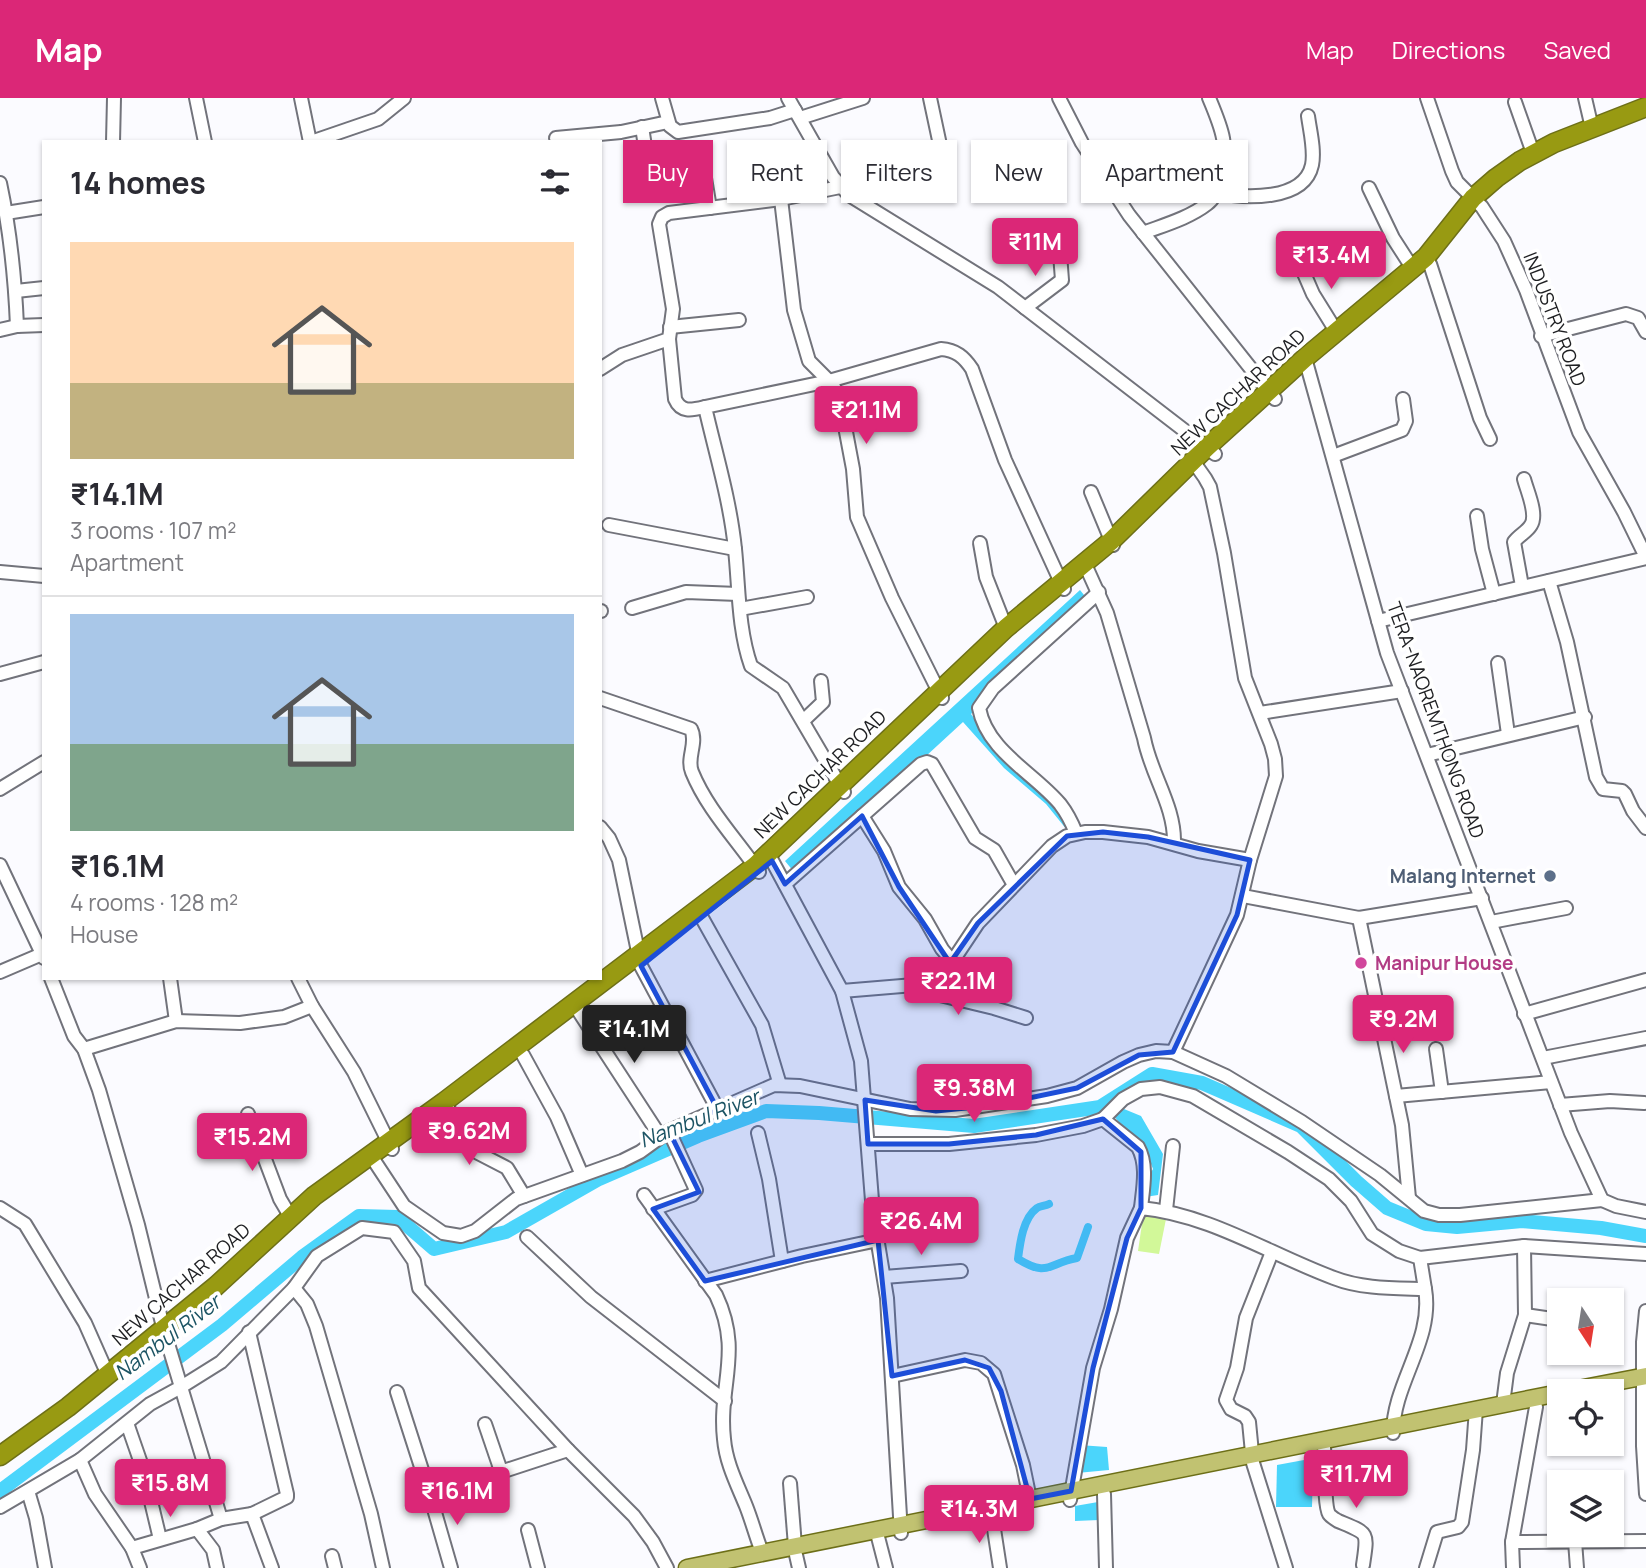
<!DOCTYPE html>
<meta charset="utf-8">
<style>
:root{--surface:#fff;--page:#f7f7f7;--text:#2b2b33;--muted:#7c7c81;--line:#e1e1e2;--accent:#db2777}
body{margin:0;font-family:Manrope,sans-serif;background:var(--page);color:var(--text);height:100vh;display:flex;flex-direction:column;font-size:26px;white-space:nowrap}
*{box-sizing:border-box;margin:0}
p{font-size:23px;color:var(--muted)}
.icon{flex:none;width:38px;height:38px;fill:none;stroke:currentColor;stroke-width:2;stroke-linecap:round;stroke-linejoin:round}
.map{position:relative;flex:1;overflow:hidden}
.drawer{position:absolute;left:42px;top:42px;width:560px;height:840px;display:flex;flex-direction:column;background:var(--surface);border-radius:0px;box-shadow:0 2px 5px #0004}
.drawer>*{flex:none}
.banner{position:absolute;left:623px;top:42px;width:665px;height:63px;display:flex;gap:14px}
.needle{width:46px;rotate:168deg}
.fabs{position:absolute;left:1547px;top:1190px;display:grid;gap:14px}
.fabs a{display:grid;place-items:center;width:77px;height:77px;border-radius:0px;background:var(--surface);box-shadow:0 2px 5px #0004;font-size:35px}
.price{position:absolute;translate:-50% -60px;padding:0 16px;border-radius:7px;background:var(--accent);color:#fff;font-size:23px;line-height:46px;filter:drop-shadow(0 2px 4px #0008)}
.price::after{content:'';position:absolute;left:50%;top:42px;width:21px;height:16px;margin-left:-10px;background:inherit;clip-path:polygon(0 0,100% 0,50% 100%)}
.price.active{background:#222;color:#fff}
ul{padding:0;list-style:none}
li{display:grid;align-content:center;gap:14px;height:371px;padding:0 28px}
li+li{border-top:2px solid var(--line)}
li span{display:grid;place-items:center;height:217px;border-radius:0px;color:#555}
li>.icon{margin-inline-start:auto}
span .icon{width:126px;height:126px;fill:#fffc;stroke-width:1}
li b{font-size:30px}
h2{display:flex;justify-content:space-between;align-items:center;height:84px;padding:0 28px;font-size:30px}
.tag{padding:0 24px;border-radius:0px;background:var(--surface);box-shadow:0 2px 5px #0004;font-size:24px;line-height:63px}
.tag.active{background:var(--accent);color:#fff}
header{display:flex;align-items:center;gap:42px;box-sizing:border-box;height:98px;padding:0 35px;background:var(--accent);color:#fff}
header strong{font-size:33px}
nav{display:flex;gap:38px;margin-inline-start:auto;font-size:24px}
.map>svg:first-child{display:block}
.green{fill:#d2f899}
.water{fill:#4bd5fb}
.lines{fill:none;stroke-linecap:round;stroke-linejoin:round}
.canal{stroke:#4bd5fb;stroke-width:8}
.river{stroke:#4bd5fb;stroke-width:14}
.minor-casing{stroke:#72737b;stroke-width:16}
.major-casing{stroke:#6d6f18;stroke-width:19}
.highway-casing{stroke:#6d6f18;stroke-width:21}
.minor{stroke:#fff;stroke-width:12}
.major{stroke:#c1c271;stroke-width:16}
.highway{stroke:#989a12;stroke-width:18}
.marked{fill:#1d4ed8;fill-opacity:0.2;stroke:#1d4ed8;stroke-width:5;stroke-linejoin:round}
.service-dot{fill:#5c6f8a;stroke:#fff;stroke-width:2.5}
.hotel-dot{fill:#d1479c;stroke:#fff;stroke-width:2.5}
.labels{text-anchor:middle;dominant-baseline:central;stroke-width:7;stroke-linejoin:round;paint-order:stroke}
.street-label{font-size:19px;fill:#1e1f22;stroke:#fff}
.service-label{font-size:19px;font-weight:bold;fill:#4e5e75;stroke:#fff;text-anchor:end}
.hotel-label{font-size:19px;font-weight:bold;fill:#b23c85;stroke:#fff;text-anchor:start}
.water-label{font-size:21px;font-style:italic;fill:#1c5464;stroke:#fff}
</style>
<header>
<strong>Map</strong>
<nav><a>Map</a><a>Directions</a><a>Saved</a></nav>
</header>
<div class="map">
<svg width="1646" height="1470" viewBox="0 0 1646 1470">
<rect width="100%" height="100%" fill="#fbfbff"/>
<!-- green -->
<path class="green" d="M 1144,1112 L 1167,1116 L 1159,1156 L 1138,1153 Z"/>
<!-- water -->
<g class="water">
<path d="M 1080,492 L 1088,502 L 971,616 L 1009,668 L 1049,704 L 1069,730 L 1067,732 L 1046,706 L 1004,670 L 963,624 L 862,717 L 794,774 L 785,763 Z"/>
<path d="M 1124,1011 L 1141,1018 L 1163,1056 L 1158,1097 L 1145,1099 L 1146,1083 L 1153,1071 C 1149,1060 1145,1049 1137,1040 C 1128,1030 1121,1029 1112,1015 Z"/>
<path d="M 1079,1347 L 1107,1349 L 1109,1372 L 1077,1375 Z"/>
<path d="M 1304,1362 L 1313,1372 L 1312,1409 L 1276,1409 L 1277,1367 Z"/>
<path d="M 1098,1404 L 1099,1422 L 1075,1423 L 1075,1408 Z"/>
</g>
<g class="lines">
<!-- canal -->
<path class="canal" d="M 1049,1106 C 1045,1108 1040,1108 1037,1110 C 1023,1120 1020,1145 1018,1161 C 1049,1180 1048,1165 1077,1160 L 1088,1129"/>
<!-- river -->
<path class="river" d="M 0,1393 L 222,1227 L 302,1159 L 359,1118 L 397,1119 L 434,1151 L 506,1134 L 599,1081 L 698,1038 L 766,1013 L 819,1015 L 974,1028 L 1100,1009 L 1152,976 L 1202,985 L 1301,1028 L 1356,1083 L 1387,1110 L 1426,1126 L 1457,1129 L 1522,1123 L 1601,1130 L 1646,1138"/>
<!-- minor casing -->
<g class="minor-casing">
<g id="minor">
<path d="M 196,0 L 205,44"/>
<path d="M 301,0 L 310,44"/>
<path d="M 662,0 L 670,28 L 678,34 L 770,20 L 795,12"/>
<path d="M 788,0 L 833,79 L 849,97 L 998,189 L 1215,356"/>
<path d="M 930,0 L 943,61"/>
<path d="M 1059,0 L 1082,45 L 1129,117 L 1275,301"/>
<path d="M 1427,0 L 1452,73 L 1457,84 L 1482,109 L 1504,143 L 1526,192 L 1579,334 L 1624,414 L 1646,459"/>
<path d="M 1585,0 L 1592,30"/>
<path d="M 1515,4 L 1533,55"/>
<path d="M 800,20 L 863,0"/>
<path d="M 642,29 L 651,87 L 705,80 L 710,110"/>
<path d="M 556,40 L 621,34 L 668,24"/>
<path d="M 113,44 L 114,0"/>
<path d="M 311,44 L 378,21 L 404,0"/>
<path d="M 0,85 C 10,132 15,180 17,228"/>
<path d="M 1369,90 L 1393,140 L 1413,171"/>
<path d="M 1217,95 C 1244,100 1304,104 1312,67 C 1315,52 1310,33 1308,18"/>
<path d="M 781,101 L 794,212 L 809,263 L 833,287 L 840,302 L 853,371 L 857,419 L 892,500 L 942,600"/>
<path d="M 6,115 L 44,109"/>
<path d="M 1143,135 C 1164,127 1189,120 1207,106 C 1215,100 1217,92 1220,83 C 1229,48 1223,33 1209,0"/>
<path d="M 1300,166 L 1313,196 L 1336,233"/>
<path d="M 1430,166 L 1480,320 L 1490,341"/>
<path d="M 16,193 L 44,190"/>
<path d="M 1025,210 L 1062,182 L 1060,156"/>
<path d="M 670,229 L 739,222"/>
<path d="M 0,232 L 17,228 L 44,227"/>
<path d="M 1541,238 L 1626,216 L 1638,220 L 1646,234"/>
<path d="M 669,241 L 675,301 C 681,315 692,312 705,309"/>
<path d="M 1305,260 L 1387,555 L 1571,1035 L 1602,1102 L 1616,1108 L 1646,1114"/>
<path d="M 600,271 L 622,257 L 669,241 L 673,211 L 659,126 L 662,119 L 669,115 L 781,101 L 840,89"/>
<path d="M 1333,358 L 1402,332 L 1406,323 L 1403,301"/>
<path d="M 1091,394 L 1113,447"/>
<path d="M 1477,418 L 1482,451 L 1494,496"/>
<path d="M 609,427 L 735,451"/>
<path d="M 980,445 L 986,479 L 1006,530"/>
<path d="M 1084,464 L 1107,515 L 1144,640 C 1151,677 1175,708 1174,745"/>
<path d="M 0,474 L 44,478"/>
<path d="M 1549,483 L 1567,544 L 1596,679 L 1603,691 L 1622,693 L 1625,696 L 1633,713 L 1646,730"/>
<path d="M 1522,488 L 1514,444 C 1519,437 1527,434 1531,427 C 1538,416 1527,393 1524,381"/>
<path d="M 632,510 L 686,494 L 738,496"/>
<path d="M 740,511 L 807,499"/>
<path d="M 600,513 L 601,513"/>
<path d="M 1378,523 L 1646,460"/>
<path d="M 1498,565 L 1508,636"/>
<path d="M 0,576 L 44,564"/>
<path d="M 600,600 L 691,631 C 698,645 686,660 692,674 C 707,711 737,742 759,774"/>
<path d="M 1260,615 L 1402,593"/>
<path d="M 803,623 L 823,604 L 821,583"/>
<path d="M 1427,657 L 1585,619"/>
<path d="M 0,691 L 44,664"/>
<path d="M 844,694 L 783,590 L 751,568 C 738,531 739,489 735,451 C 730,402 716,357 705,309 L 829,283 L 941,251 C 956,252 964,259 972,271 L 1005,362 L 1064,491"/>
<path d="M 862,718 L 884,753 L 899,789 L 925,821 L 942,851 L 952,863"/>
<path d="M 600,729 L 609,740 L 619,762 L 641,868 L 718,1012"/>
<path d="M 1076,735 C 1072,725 1067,715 1060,706 C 1034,675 987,653 979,610 L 993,590 L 1099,494"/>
<path d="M 768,755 L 842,893 L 861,963 L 873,1115 L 887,1200 L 901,1435"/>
<path d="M 0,767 L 44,860"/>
<path d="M 785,786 L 921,666 L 927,664 L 932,666 L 975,740 L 994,752 L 1014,787"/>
<path d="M 1243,798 L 1359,820 L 1482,800"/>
<path d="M 702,820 L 762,927 L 780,987"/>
<path d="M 1359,820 L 1402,1027 L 1409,1100"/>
<path d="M 1491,824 L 1566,810"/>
<path d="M 0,874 L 42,856"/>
<path d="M 51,880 L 74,938 L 84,951 L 99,992 L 138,1127 L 163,1229 L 181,1289 L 150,1306 L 80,1362 L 95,1396 L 132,1450"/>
<path d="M 170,880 L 176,923"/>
<path d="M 298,880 L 312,908 L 354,974 L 392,1051"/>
<path d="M 938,885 L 936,892 L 940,897 L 994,910 L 1026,920"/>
<path d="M 842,893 L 938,885 L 978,825 L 1052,748 L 1067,738 L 1085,734 L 1103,734 L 1148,739 L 1198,753 L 1250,762"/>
<path d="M 574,906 L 660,1038"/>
<path d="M 1524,916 L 1646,882"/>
<path d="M 84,951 L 176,923 L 240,925 L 284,919 L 312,908"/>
<path d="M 1436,951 L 1442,994"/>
<path d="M 1173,954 L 1237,817 L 1250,762 L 1276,678 L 1275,661 L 1271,646 L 1245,580 L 1224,455 L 1210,389 L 1205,380 L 1193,363"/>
<path d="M 523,957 L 557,1019 L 582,1077"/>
<path d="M 1543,960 L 1646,940"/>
<path d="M 1396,998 L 1551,984"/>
<path d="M 1560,1007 L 1610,1003 L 1644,1005"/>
<path d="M 449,1012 L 478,1055 L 507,1070 L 524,1098"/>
<path d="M 248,1016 L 280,1101 L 290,1118"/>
<path d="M 1103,1021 L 1123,1001 L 1141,991 L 1160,989 L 1193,998 L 1288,1054 L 1329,1081 L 1351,1103 L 1372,1136 L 1399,1153 L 1420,1160 L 1425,1191"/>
<path d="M 758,1035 L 769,1081 L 782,1163"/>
<path d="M 868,1046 L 949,1046 L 1036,1037 L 1083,1028 L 1103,1021 L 1138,1049 C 1148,1067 1143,1090 1141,1110"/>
<path d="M 375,1064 L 404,1108 L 443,1135 L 461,1138 L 475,1133 L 516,1101 L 622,1063 L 640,1054 L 669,1033 L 774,987 L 800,988 L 910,1011 L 955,1012 L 1047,998 L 1077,990 L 1123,964 L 1139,957 L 1156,953 L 1173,954 L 1226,978 L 1302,1024 L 1380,1077 L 1424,1113 L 1439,1117 L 1460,1117 L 1602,1102"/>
<path d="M 644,1097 L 716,1197 C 743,1254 718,1287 724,1341 C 726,1365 737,1386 746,1408 C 752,1423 756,1439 762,1454"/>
<path d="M 0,1110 L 25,1126 L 85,1225 L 108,1277"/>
<path d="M 653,1111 L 692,1097 L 696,1092 L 669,1033"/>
<path d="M 1166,1112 L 1173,1048"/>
<path d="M 527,1139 L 591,1199 L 725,1303"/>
<path d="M 1272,1154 L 1246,1220 L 1237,1270 L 1226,1302 L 1231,1311 L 1245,1318 L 1249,1324 L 1253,1365 L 1286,1470"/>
<path d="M 1420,1160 L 1524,1148 L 1646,1156"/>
<path d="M 884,1179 L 961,1173"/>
<path d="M 705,1183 L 802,1158 L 878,1142"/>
<path d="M 294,1190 L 307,1206 L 316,1228 L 371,1416 L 383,1470"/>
<path d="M 1646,1213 L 1643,1244 L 1643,1348 L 1646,1396"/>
<path d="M 1525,1217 L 1559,1222"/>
<path d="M 249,1234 L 287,1396 L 287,1399 L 252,1416"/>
<path d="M 892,1278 L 965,1262 L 981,1265 L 994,1276 L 1023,1367 L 1030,1401"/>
<path d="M 397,1294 L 430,1397 L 568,1352"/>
<path d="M 1503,1306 L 1507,1275 L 1525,1217 L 1524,1148"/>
<path d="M 127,1325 L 144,1374 L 160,1441"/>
<path d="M 485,1326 L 501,1373"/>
<path d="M 1324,1349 C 1325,1361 1324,1408 1329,1416 C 1331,1419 1335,1421 1338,1423 C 1369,1436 1368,1433 1363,1467"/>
<path d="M 790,1385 L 795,1448"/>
<path d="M 28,1393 L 36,1420 L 45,1470"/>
<path d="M 1104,1396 L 1106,1470"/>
<path d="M 430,1397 L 451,1470"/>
<path d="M 1070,1402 L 1093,1270 L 1111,1211 L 1127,1140 L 1141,1110 C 1211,1117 1269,1156 1334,1180 C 1362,1191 1395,1190 1425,1191 C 1434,1242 1393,1285 1393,1335"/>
<path d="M 0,1409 L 80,1362"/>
<path d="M 992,1418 L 1000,1470"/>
<path d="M 197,1431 L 221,1421"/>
<path d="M 528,1432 L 538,1470"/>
<path d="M 878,1439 L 886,1470"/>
<path d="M 1575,1443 L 1577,1470"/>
<path d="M 1512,1444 L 1646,1443"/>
<path d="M 796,1457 L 799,1470"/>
<path d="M 332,1458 L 335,1470"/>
<path d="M 140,1470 L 132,1450 L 197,1431 L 213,1452 L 217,1470"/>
<path d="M 272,1470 L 252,1416 L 221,1421 L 181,1289 L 221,1264 L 294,1190 L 317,1158 L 362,1130 L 394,1134 L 414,1163 L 419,1190 L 568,1352 L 634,1418 L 653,1444 L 667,1470"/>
<path d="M 1426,1470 L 1437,1434 L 1458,1429 L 1462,1424 L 1473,1352 L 1476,1311"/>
<path d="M 1513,1470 L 1512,1444 L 1536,1309"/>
</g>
</g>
<!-- major casing -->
<g class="major-casing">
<g id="major">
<path d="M 1568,1293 L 1646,1278"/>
<path d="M 687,1470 L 1559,1295"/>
</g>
</g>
<!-- highway casing -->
<g class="highway-casing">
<path id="highway" d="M 0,1358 L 68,1309 L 216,1188 L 314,1098 L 444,1004 L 755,768 L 1006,530 L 1111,443 L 1207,349 L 1305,260 L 1426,159 L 1473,100 L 1496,80 L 1520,63 L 1554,45 L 1646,9"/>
</g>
<!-- minor -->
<use href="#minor" class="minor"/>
<!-- major -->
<use href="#major" class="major"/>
<!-- highway -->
<use href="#highway" class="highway"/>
</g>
<!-- marked area -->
<path class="marked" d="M 862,718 L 899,789 L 950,865 L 978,825 L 1067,738 L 1103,734 L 1148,739 L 1250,762 L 1237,817 L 1173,954 L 1139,957 L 1077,990 L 996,1007 L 936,1013 L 865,1002 L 868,1046 L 949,1046 L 1036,1037 L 1103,1021 L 1141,1054 L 1141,1110 L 1127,1140 L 1093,1270 L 1071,1393 L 1030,1401 L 1001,1293 L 989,1270 L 965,1262 L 892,1278 L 878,1142 L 705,1183 L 653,1111 L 699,1094 L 669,1033 L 718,1012 L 641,868 L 772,763 L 785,786 Z"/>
<!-- markers -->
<circle class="service-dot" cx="1550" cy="778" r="7"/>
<circle class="hotel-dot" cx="1361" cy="865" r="7"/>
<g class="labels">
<!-- street labels -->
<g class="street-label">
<text transform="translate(1555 221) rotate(69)">INDUSTRY ROAD</text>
<text transform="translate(1238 294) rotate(-43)">NEW CACHAR ROAD</text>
<text transform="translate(1436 622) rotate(70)">TERA-NAOREMTHONG ROAD</text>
<text transform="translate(820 676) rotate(-44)">NEW CACHAR ROAD</text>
<text transform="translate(181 1186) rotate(-41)">NEW CACHAR ROAD</text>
</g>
<!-- service labels -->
<g class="service-label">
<text x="1536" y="778">Malang Internet</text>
</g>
<!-- hotel labels -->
<g class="hotel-label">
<text x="1375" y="865">Manipur House</text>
</g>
<!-- water labels -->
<g class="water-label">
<text transform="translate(699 1020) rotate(-21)">Nambul River</text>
<text transform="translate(167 1239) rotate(-37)">Nambul River</text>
</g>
</g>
</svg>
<div class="fabs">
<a><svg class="needle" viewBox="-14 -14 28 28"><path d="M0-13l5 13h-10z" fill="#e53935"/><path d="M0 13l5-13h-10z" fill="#7c7c81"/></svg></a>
<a><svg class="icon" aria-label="locate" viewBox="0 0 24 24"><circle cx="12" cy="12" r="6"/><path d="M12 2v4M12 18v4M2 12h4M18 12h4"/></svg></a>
<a><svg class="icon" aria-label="layers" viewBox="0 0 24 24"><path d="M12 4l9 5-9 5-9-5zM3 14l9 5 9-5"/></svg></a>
</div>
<b class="price" style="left:1035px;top:180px">₹11M</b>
<b class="price" style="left:1331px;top:193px">₹13.4M</b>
<b class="price" style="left:866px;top:348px">₹21.1M</b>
<b class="price" style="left:958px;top:919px">₹22.1M</b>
<b class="price" style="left:1403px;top:957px">₹9.2M</b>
<b class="price active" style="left:634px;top:967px">₹14.1M</b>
<b class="price" style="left:974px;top:1026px">₹9.38M</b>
<b class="price" style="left:469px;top:1069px">₹9.62M</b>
<b class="price" style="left:252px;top:1075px">₹15.2M</b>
<b class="price" style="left:921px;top:1159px">₹26.4M</b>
<b class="price" style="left:1356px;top:1412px">₹11.7M</b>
<b class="price" style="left:170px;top:1421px">₹15.8M</b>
<b class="price" style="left:457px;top:1429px">₹16.1M</b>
<b class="price" style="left:979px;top:1447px">₹14.3M</b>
<div class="banner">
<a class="tag active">Buy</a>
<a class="tag">Rent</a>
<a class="tag">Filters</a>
<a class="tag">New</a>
<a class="tag">Apartment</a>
</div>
<section class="drawer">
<h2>14 homes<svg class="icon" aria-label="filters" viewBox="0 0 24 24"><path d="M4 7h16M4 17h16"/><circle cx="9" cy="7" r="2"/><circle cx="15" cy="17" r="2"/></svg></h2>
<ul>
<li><span style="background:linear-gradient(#ffd9b3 65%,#c2b280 0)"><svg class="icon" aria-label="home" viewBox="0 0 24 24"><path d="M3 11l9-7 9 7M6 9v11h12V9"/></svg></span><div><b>₹14.1M</b><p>3 rooms · 107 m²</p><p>Apartment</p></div></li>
<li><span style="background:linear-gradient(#a9c7e8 60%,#7fa58c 0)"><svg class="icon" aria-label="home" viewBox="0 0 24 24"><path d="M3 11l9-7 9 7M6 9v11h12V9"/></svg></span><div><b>₹16.1M</b><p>4 rooms · 128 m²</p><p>House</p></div></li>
</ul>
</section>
</div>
